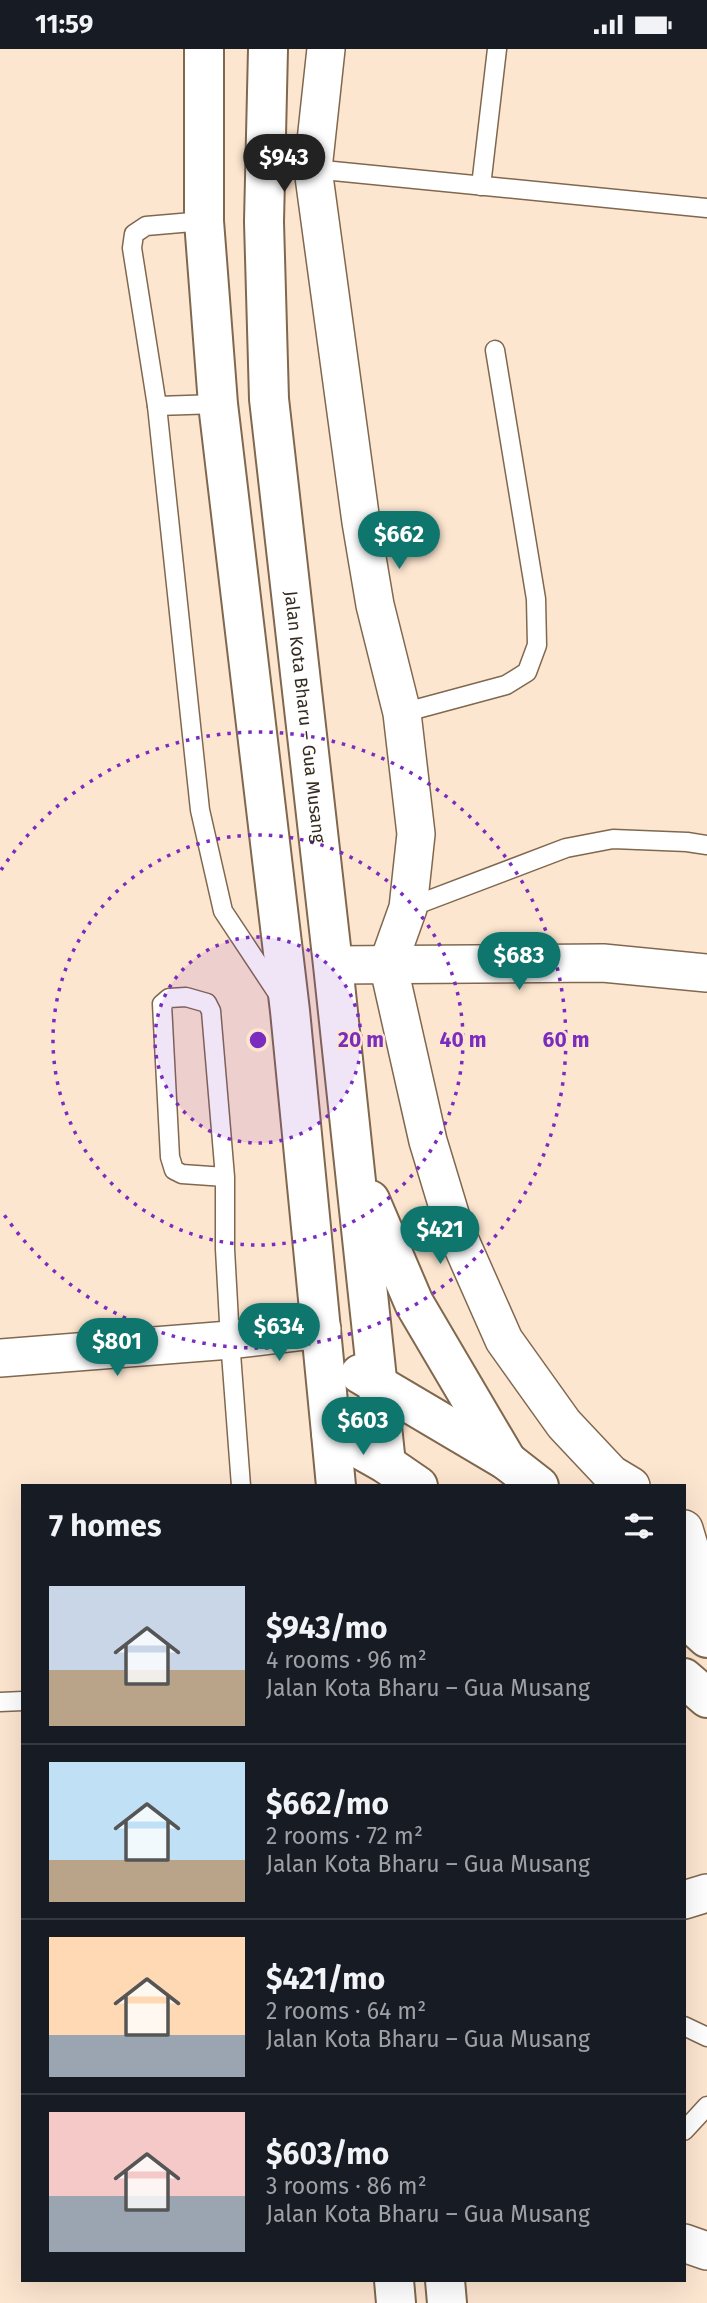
<!DOCTYPE html>
<meta charset="utf-8">
<style>
:root{--surface:#171b24;--page:#242831;--text:#f1f3f6;--muted:#9ea1a6;--line:#363941;--accent:#0f766e}
body{margin:0;font-family:"Fira Sans",sans-serif;background:var(--page);color:var(--text);height:100vh;display:flex;flex-direction:column;font-size:26px;white-space:nowrap}
*{box-sizing:border-box;margin:0}
p{font-size:23px;color:var(--muted)}
.icon{flex:none;width:38px;height:38px;fill:none;stroke:currentColor;stroke-width:2;stroke-linecap:round;stroke-linejoin:round}
.map{position:relative;flex:1;overflow:hidden}
.side{position:absolute;left:21px;top:1435px;width:665px;height:798px;display:flex;flex-direction:column;background:var(--surface);border-radius:0px;box-shadow:0 7px 28px #0002}
.side>*{flex:none}
.price{position:absolute;translate:-50% -60px;padding:0 16px;border-radius:24px;background:var(--accent);color:#fff;font-size:23px;line-height:46px;filter:drop-shadow(0 2px 4px #0008)}
.price::after{content:'';position:absolute;left:50%;top:42px;width:21px;height:16px;margin-left:-10px;background:inherit;clip-path:polygon(0 0,100% 0,50% 100%)}
.price.on{background:#222;color:#fff}
ul{padding:0;list-style:none}
li{display:flex;align-items:center;gap:21px;height:175px;padding:0 28px}
li+li{border-top:2px solid var(--line)}
li span{display:grid;place-items:center;flex:none;width:196px;height:140px;border-radius:0px;color:#555}
li>.icon{margin-inline-start:auto}
span .icon{width:84px;height:84px;fill:#fffc;stroke-width:1}
li b{font-size:30px}
h2{display:flex;justify-content:space-between;align-items:center;height:84px;padding:0 28px;font-size:30px}
.status{display:flex;justify-content:space-between;align-items:center;height:49px;padding:0 35px;background:var(--surface);direction:ltr}
.status svg{height:19px;fill:currentColor}
.map>svg:first-child{display:block}
.lines{fill:none;stroke-linecap:round;stroke-linejoin:round}
.lane-casing{stroke:#80684f;stroke-width:21}
.street-casing{stroke:#80684f;stroke-width:40}
.secondary-casing{stroke:#80684f;stroke-width:42}
.highway-casing{stroke:#80684f;stroke-width:42}
.lane{stroke:#fff;stroke-width:18}
.street{stroke:#fff;stroke-width:37}
.secondary{stroke:#fff;stroke-width:38}
.highway{stroke:#fff;stroke-width:38}
.ring{fill:none;stroke:#7b2cbf;stroke-width:3.5;stroke-dasharray:3.5 7}
.labels{text-anchor:middle;dominant-baseline:central;stroke-width:5;stroke-linejoin:round;paint-order:stroke}
.street-label{font-size:18px;fill:#352b20;stroke:#fde6d0}
.centre{fill:#7b2cbf;stroke:#fde6d0;stroke-width:3.5}
.ring-label{font-size:21px;text-anchor:middle;font-weight:bold;fill:#7b2cbf;stroke:#fde6d0;stroke-width:5;stroke-linejoin:round;paint-order:stroke}
</style>
<div class="status"><b>11:59</b><svg viewBox="0 0 49 12"><path d="M0 12V9h3v3zM5 12V6h3v6zM10 12V3h3v9zM15 12V0h3v12zM26 1h20v11H26zM47 4h2v5h-2z"/></svg></div>
<div class="map">
<svg width="707" height="2254" viewBox="0 0 707 2254">
<rect width="100%" height="100%" fill="#fde6d0"/>
<g class="lines">
<!-- lane casing -->
<g class="lane-casing">
<g id="lane">
<path d="M 313,120 L 707,159"/>
<path d="M 481,137 L 497,0"/>
<path d="M 218,355 L 157,357 L 200,761 L 223,862 L 278,945"/>
<path d="M 157,357 L 132,199 L 134,185 L 146,177 L 204,172"/>
<path d="M 402,664 L 506,636 L 527,623 L 537,596 L 536,550 L 495,301"/>
<path d="M 408,859 L 566,799 L 613,790 L 687,793 L 707,796"/>
<path d="M 225,1128 L 182,1125 L 174,1121 L 170,1108 L 162,955 L 169,949 L 186,948 L 207,954 L 211,962 L 225,1128 L 225,1200 L 230,1291 L 241,1437"/>
<path d="M 0,1653 L 23,1652"/>
<path d="M 684,1977 L 707,1988"/>
<path d="M 684,2082 L 707,2057"/>
</g>
</g>
<!-- street casing -->
<g class="street-casing">
<g id="street">
<path d="M 326,0 L 313,120 L 361,473 L 375,556 L 402,664 L 416,785 L 408,859 L 388,915 L 428,1092 L 454,1178 L 504,1291 L 564,1375 L 611,1425 L 631,1437"/>
<path d="M 333,916 L 603,914 L 707,924"/>
<path d="M 0,1309 L 230,1291 L 322,1280"/>
<path d="M 684,1480 L 707,1557"/>
<path d="M 684,1851 L 707,1844"/>
<path d="M 684,2194 L 707,2202"/>
</g>
</g>
<!-- secondary casing -->
<g class="secondary-casing">
<g id="secondary">
<path d="M 331,1384 L 336,1437"/>
<path d="M 394,2231 L 396,2254"/>
<path d="M 445,2231 L 447,2254"/>
</g>
</g>
<!-- highway casing -->
<g class="highway-casing">
<g id="highway">
<path d="M 204,0 L 204,172 L 218,355 L 290,962 L 331,1384 L 386,1415 L 418,1437"/>
<path id="s1" d="M 268,0 L 264,173 L 269,350 L 333,916 L 386,1415"/>
<path d="M 370,1151 L 414,1254 L 507,1412"/>
<path d="M 360,1325 L 507,1412 L 539,1437"/>
<path d="M 684,1568 L 707,1589"/>
<path d="M 684,1629 L 707,1649"/>
</g>
</g>
<!-- lane -->
<use href="#lane" class="lane"/>
<!-- street -->
<use href="#street" class="street"/>
<!-- secondary -->
<use href="#secondary" class="secondary"/>
<!-- highway -->
<use href="#highway" class="highway"/>
</g>
<!-- distance rings -->
<circle cx="258" cy="991" r="103" fill="#7b2cbf" fill-opacity=".12"/>
<g class="ring">
<circle cx="258" cy="991" r="103"/>
<circle cx="258" cy="991" r="205"/>
<path d="M1 821A308 308 0 1 1 1 1161"/>
</g>
<g class="labels">
<!-- street labels -->
<g class="street-label">
<text stroke="none"><textPath href="#s1" startOffset="670">Jalan Kota Bharu – Gua Musang</textPath></text>
</g>
</g>
<circle cx="258" cy="991" r="10" class="centre"/>
<g class="ring-label">
<text x="361" y="998">20 m</text>
<text x="463" y="998">40 m</text>
<text x="566" y="998">60 m</text>
</g>
</svg>
<b class="price on" style="left:284px;top:145px">$943</b>
<b class="price" style="left:399px;top:522px">$662</b>
<b class="price" style="left:519px;top:943px">$683</b>
<b class="price" style="left:440px;top:1217px">$421</b>
<b class="price" style="left:279px;top:1314px">$634</b>
<b class="price" style="left:117px;top:1329px">$801</b>
<b class="price" style="left:363px;top:1408px">$603</b>
<section class="side">
<h2>7 homes<svg class="icon" aria-label="filters" viewBox="0 0 24 24"><path d="M4 7h16M4 17h16"/><circle cx="9" cy="7" r="2"/><circle cx="15" cy="17" r="2"/></svg></h2>
<ul>
<li><span style="background:linear-gradient(#c9d6e8 60%,#b9a48a 0)"><svg class="icon" aria-label="home" viewBox="0 0 24 24"><path d="M3 11l9-7 9 7M6 9v11h12V9"/></svg></span><div><b>$943/mo</b><p>4 rooms · 96 m²</p><p>Jalan Kota Bharu – Gua Musang</p></div></li>
<li><span style="background:linear-gradient(#bfe0f5 70%,#b9a48a 0)"><svg class="icon" aria-label="home" viewBox="0 0 24 24"><path d="M3 11l9-7 9 7M6 9v11h12V9"/></svg></span><div><b>$662/mo</b><p>2 rooms · 72 m²</p><p>Jalan Kota Bharu – Gua Musang</p></div></li>
<li><span style="background:linear-gradient(#ffd9b3 70%,#9aa5b1 0)"><svg class="icon" aria-label="home" viewBox="0 0 24 24"><path d="M3 11l9-7 9 7M6 9v11h12V9"/></svg></span><div><b>$421/mo</b><p>2 rooms · 64 m²</p><p>Jalan Kota Bharu – Gua Musang</p></div></li>
<li><span style="background:linear-gradient(#f6c9c9 60%,#9aa5b1 0)"><svg class="icon" aria-label="home" viewBox="0 0 24 24"><path d="M3 11l9-7 9 7M6 9v11h12V9"/></svg></span><div><b>$603/mo</b><p>3 rooms · 86 m²</p><p>Jalan Kota Bharu – Gua Musang</p></div></li>
</ul>
</section>
</div>
